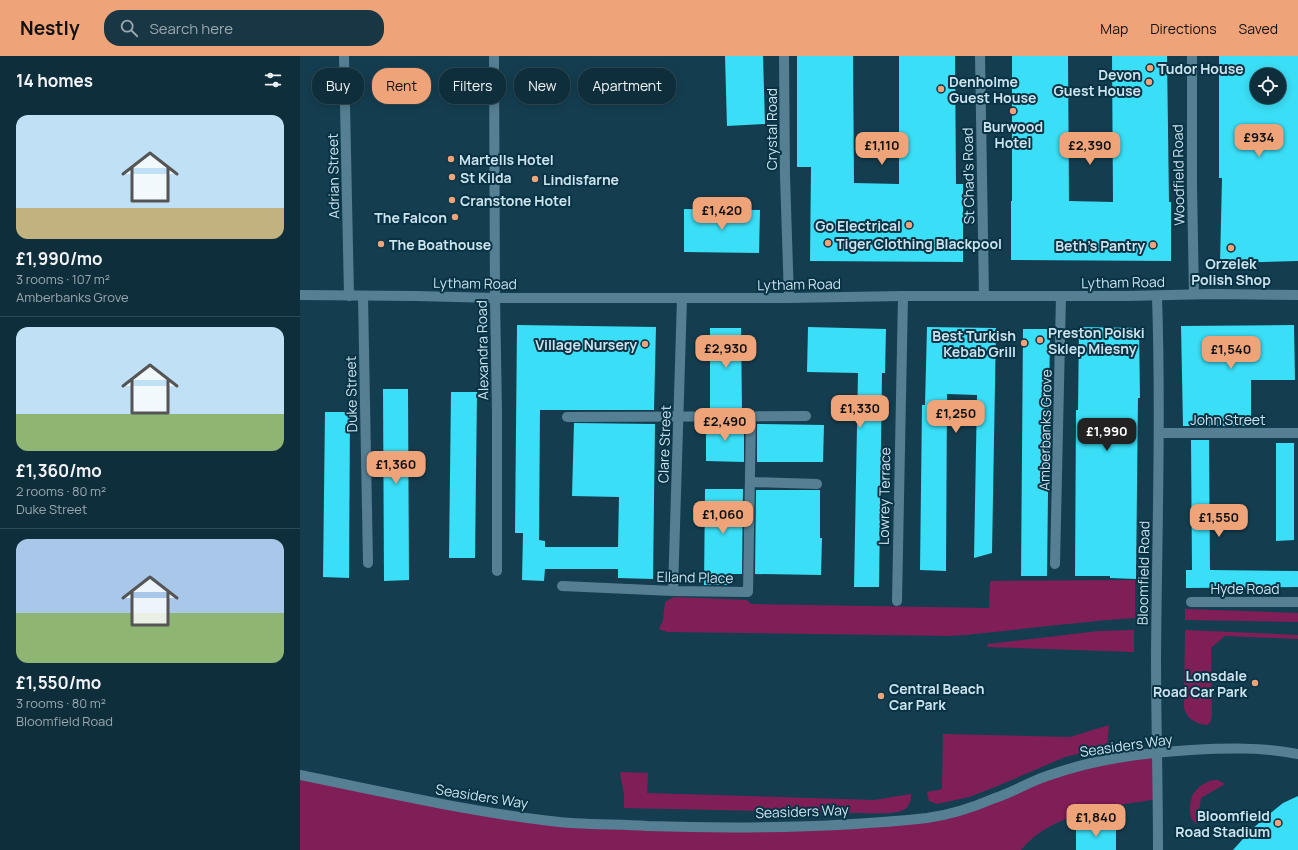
<!DOCTYPE html>
<meta charset="utf-8">
<style>
:root{--surface:#0f2e3c;--page:#183643;--text:#f1f3f6;--muted:#9ba8af;--line:#2f4a56;--accent:#efa378}
body{margin:0;font-family:Manrope,sans-serif;background:var(--page);color:var(--text);height:100vh;display:flex;flex-direction:column;font-size:15px;white-space:nowrap}
*{box-sizing:border-box;margin:0}
p{font-size:13px;color:var(--muted)}
.icon{flex:none;width:22px;height:22px;fill:none;stroke:currentColor;stroke-width:2;stroke-linecap:round;stroke-linejoin:round}
.map{position:relative;flex:1;overflow:hidden}
.drawer{display:flex;flex-direction:column;background:var(--surface);width:300px}
.drawer>*{flex:none}
.banner{position:absolute;left:12px;top:12px;width:380px;height:36px;display:flex;gap:8px}
.buttons{position:absolute;left:950px;top:12px;display:grid;gap:8px}
.buttons a{display:grid;place-items:center;width:36px;height:36px;border-radius:50%;background:var(--surface);box-shadow:0 2px 10px #0003,0 0 0 1px var(--line);font-size:20px}
.price{position:absolute;translate:-50% -34px;padding:0 9px;border-radius:8px;background:var(--accent);color:#111;font-size:13px;line-height:26px;filter:drop-shadow(0 1px 2px #0008)}
.price::after{content:'';position:absolute;left:50%;top:24px;width:12px;height:9px;margin-left:-6px;background:inherit;clip-path:polygon(0 0,100% 0,50% 100%)}
.price.active{background:#222;color:#fff}
ul{padding:0;list-style:none}
li{display:grid;align-content:center;gap:8px;height:212px;padding:0 16px}
li+li{border-top:1px solid var(--line)}
li span{display:grid;place-items:center;height:124px;border-radius:12px;color:#555}
li>.icon{margin-inline-start:auto}
span .icon{width:72px;height:72px;fill:#fffc;stroke-width:1}
li b{font-size:17px}
h2{display:flex;justify-content:space-between;align-items:center;height:48px;padding:0 16px;font-size:17px}
.tag{padding:0 14px;border-radius:16px;background:var(--surface);box-shadow:0 2px 10px #0003,0 0 0 1px var(--line);font-size:14px;line-height:36px}
.tag.active{background:var(--accent);color:#111}
header{display:flex;align-items:center;gap:24px;box-sizing:border-box;height:56px;padding:0 20px;background:var(--accent);color:#111}
header strong{font-size:19px}
nav{display:flex;gap:22px;margin-inline-start:auto;font-size:14px}
.search{width:280px;height:36px;background:var(--page);display:flex;align-items:center;gap:10px;box-sizing:border-box;padding:0 14px;border-radius:16px;color:var(--muted);font-size:15px}
main{display:flex;flex:1;min-height:0}
.map>svg:first-child{display:block}
.green{fill:#801f57}
.building{fill:#3adef6;fill-rule:evenodd}
.lines{fill:none;stroke-linecap:round;stroke-linejoin:round}
.street{stroke:#557f93;stroke-width:10}
.secondary{stroke:#557f93;stroke-width:10}
.poi-dot{fill:#efa378;stroke:#073345;stroke-width:1.5}
.labels{text-anchor:middle;dominant-baseline:central;stroke-width:4;stroke-linejoin:round;paint-order:stroke}
.poi-label{font-size:14px;font-weight:bold;fill:#cde3ee;stroke:#073345;text-anchor:start}
.street-label{font-size:14px;fill:#cde3ee;stroke:#073345}
</style>
<header>
<strong>Nestly</strong>
<div class="search"><svg class="icon" aria-label="search" viewBox="0 0 24 24"><circle cx="10" cy="10" r="6"/><path d="M15 15l6 6"/></svg>Search here</div>
<nav><a>Map</a><a>Directions</a><a>Saved</a></nav>
</header>
<main>
<section class="drawer">
<h2>14 homes<svg class="icon" aria-label="filters" viewBox="0 0 24 24"><path d="M4 7h16M4 17h16"/><circle cx="9" cy="7" r="2"/><circle cx="15" cy="17" r="2"/></svg></h2>
<ul>
<li><span style="background:linear-gradient(#bfe0f5 75%,#c2b280 0)"><svg class="icon" aria-label="home" viewBox="0 0 24 24"><path d="M3 11l9-7 9 7M6 9v11h12V9"/></svg></span><div><b>£1,990/mo</b><p>3 rooms · 107 m²</p><p>Amberbanks Grove</p></div></li>
<li><span style="background:linear-gradient(#bfe0f5 70%,#8fb573 0)"><svg class="icon" aria-label="home" viewBox="0 0 24 24"><path d="M3 11l9-7 9 7M6 9v11h12V9"/></svg></span><div><b>£1,360/mo</b><p>2 rooms · 80 m²</p><p>Duke Street</p></div></li>
<li><span style="background:linear-gradient(#a9c7e8 60%,#8fb573 0)"><svg class="icon" aria-label="home" viewBox="0 0 24 24"><path d="M3 11l9-7 9 7M6 9v11h12V9"/></svg></span><div><b>£1,550/mo</b><p>3 rooms · 80 m²</p><p>Bloomfield Road</p></div></li>
</ul>
</section>
<div class="map">
<svg width="998" height="794" viewBox="0 0 998 794">
<rect width="100%" height="100%" fill="#143e50"/>
<!-- green -->
<g class="green">
<path d="M 835,524 L 835,562 C 773,566 713,575 651,580 L 367,576 L 359,573 L 363,564 L 365,546 L 374,541 L 447,544 L 451,548 L 689,552 L 690,525 Z"/>
<path d="M 885,553 L 998,557 L 998,566 L 885,564 Z"/>
<path d="M 834,574 L 834,596 L 687,591 L 688,588 L 799,575 Z"/>
<path d="M 885,574 L 998,579 L 998,583 L 925,580 L 911,592 L 912,661 L 910,667 L 907,669 C 896,668 887,663 884,652 Z"/>
<path d="M 809,669 L 807,691 L 765,701 L 695,731 L 669,741 L 637,748 L 629,745 L 627,736 L 642,733 L 643,678 L 770,681 Z"/>
<path d="M 857,696 L 858,743 C 814,750 751,756 721,794 L 0,794 L 0,719 L 252,765 L 405,772 L 630,761 L 743,721 Z"/>
<path d="M 320,716 L 348,717 L 347,737 L 574,744 L 611,738 C 611,744 610,749 605,753 C 597,759 571,757 560,757 L 324,752 L 324,739 Z"/>
<path d="M 913,724 L 918,724 L 925,728 L 901,742 L 897,768 C 891,764 890,760 890,752 C 890,737 899,728 913,724 Z"/>
</g>
<!-- building -->
<g class="building">
<path d="M 425,0 L 463,0 L 465,68 L 427,70 Z"/>
<path d="M 497,0 L 553,0 L 554,127 L 599,128 L 599,0 L 655,0 L 656,128 L 663,128 L 663,206 L 510,205 L 511,111 L 497,111 Z"/>
<path d="M 712,0 L 768,0 L 769,145 L 813,146 L 812,0 L 867,0 L 869,146 L 871,146 L 871,205 L 711,204 L 711,145 L 712,145 Z"/>
<path d="M 919,0 L 998,0 L 998,205 L 920,207 L 922,122 L 919,122 ZM 957,19 L 979,19 L 979,41 L 957,41 Z"/>
<path d="M 384,153 L 460,154 L 459,197 L 384,196 Z"/>
<path d="M 217,269 L 356,271 L 354,354 L 240,354 L 239,484 L 245,485 L 245,491 L 318,491 L 319,441 L 272,440 L 274,367 L 355,368 L 353,523 L 318,522 L 318,513 L 245,513 L 244,525 L 222,524 L 223,477 L 215,477 Z"/>
<path d="M 994,269 L 995,324 L 951,324 L 951,370 L 883,370 L 881,270 Z"/>
<path d="M 508,271 L 586,273 L 585,317 L 582,317 L 579,531 L 554,531 L 558,317 L 507,316 Z"/>
<path d="M 627,271 L 696,272 L 692,497 L 674,502 L 677,339 L 647,338 L 646,515 L 620,514 L 622,349 L 625,349 Z"/>
<path d="M 779,271 L 839,272 L 840,342 L 838,342 L 836,523 L 810,522 L 810,520 L 775,520 L 776,354 L 778,354 Z"/>
<path d="M 410,272 L 441,272 L 442,354 L 410,354 Z"/>
<path d="M 723,273 L 750,273 L 747,520 L 721,520 Z"/>
<path d="M 83,333 L 108,333 L 109,524 L 84,525 Z"/>
<path d="M 151,336 L 177,336 L 175,502 L 149,502 Z"/>
<path d="M 25,356 L 50,356 L 49,522 L 23,521 Z"/>
<path d="M 406,367 L 442,367 L 442,368 L 444,368 L 444,406 L 406,405 Z"/>
<path d="M 457,368 L 524,369 L 523,406 L 457,406 Z"/>
<path d="M 891,384 L 909,384 L 910,514 L 998,515 L 998,531 L 886,532 L 886,514 L 892,514 Z"/>
<path d="M 976,387 L 994,387 L 994,484 L 976,485 Z"/>
<path d="M 405,433 L 443,433 L 442,518 L 430,518 L 430,529 L 404,529 Z"/>
<path d="M 456,434 L 520,434 L 520,482 L 522,482 L 521,519 L 455,518 Z"/>
<path d="M 998,740 L 998,794 L 933,794 L 951,774 L 967,760 L 983,747 Z"/>
<path d="M 816,769 L 816,794 L 776,794 L 776,772 Z"/>
</g>
<g class="lines">
<!-- street -->
<g class="street">
<path d="M 44,0 L 49,240"/>
<path d="M 194,0 L 195,242 L 197,356 L 197,515"/>
<path d="M 484,0 L 485,120 L 489,242"/>
<path d="M 680,0 L 684,240"/>
<path d="M 892,0 L 892,131 L 894,238"/>
<path d="M 63,240 L 68,507"/>
<path d="M 267,361 L 506,360"/>
<path d="M 859,377 L 998,377"/>
<path d="M 451,426 L 517,428"/>
<path d="M 755,508 L 761,240"/>
<path d="M 262,530 L 373,535 L 448,536 L 451,360"/>
<path d="M 373,535 L 382,242"/>
<path d="M 597,545 L 603,240"/>
<path d="M 891,546 L 998,546"/>
</g>
<!-- secondary -->
<g class="secondary">
<path d="M 0,239 L 116,240 L 195,242 L 489,242 L 603,240 L 827,240 L 913,238 L 998,239"/>
<path d="M 857,240 C 861,360 857,480 856,600 C 856,665 858,729 858,794"/>
<path d="M 0,719 C 83,736 166,755 250,765 C 282,769 315,768 347,770 C 440,773 534,772 627,762 C 650,759 674,751 695,742 C 713,736 729,726 747,720 C 794,703 842,697 891,694 C 927,692 963,691 998,698"/>
</g>
</g>
<!-- markers -->
<g class="poi-dot">
<circle cx="850" cy="12" r="4"/>
<circle cx="849" cy="26" r="4"/>
<circle cx="641" cy="33" r="4"/>
<circle cx="713" cy="55" r="4"/>
<circle cx="151" cy="103" r="4"/>
<circle cx="152" cy="121" r="4"/>
<circle cx="235" cy="123" r="4"/>
<circle cx="152" cy="144" r="4"/>
<circle cx="155" cy="161" r="4"/>
<circle cx="609" cy="169" r="4"/>
<circle cx="528" cy="187" r="4"/>
<circle cx="81" cy="188" r="4"/>
<circle cx="853" cy="189" r="4"/>
<circle cx="931" cy="192" r="4"/>
<circle cx="740" cy="284" r="4"/>
<circle cx="724" cy="287" r="4"/>
<circle cx="345" cy="288" r="4"/>
<circle cx="955" cy="627" r="4"/>
<circle cx="581" cy="640" r="4"/>
<circle cx="978" cy="767" r="4"/>
</g>
<g class="labels">
<!-- poi labels -->
<g class="poi-label">
<text x="858" y="12">Tudor House</text>
<text x="841" y="18" text-anchor="end">Devon<tspan x="841" dy="16">Guest House</tspan></text>
<text x="649" y="25">Denholme<tspan x="649" dy="16">Guest House</tspan></text>
<text x="713" y="70" text-anchor="middle">Burwood<tspan x="713" dy="16">Hotel</tspan></text>
<text x="159" y="103">Martells Hotel</text>
<text x="160" y="121">St Kilda</text>
<text x="243" y="123">Lindisfarne</text>
<text x="160" y="144">Cranstone Hotel</text>
<text x="147" y="161" text-anchor="end">The Falcon</text>
<text x="601" y="169" text-anchor="end">Go Electrical</text>
<text x="536" y="187">Tiger Clothing Blackpool</text>
<text x="89" y="188">The Boathouse</text>
<text x="845" y="189" text-anchor="end">Beth's Pantry</text>
<text x="931" y="207" text-anchor="middle">Orzelek<tspan x="931" dy="16">Polish Shop</tspan></text>
<text x="748" y="276">Preston Polski<tspan x="748" dy="16">Sklep Miesny</tspan></text>
<text x="716" y="279" text-anchor="end">Best Turkish<tspan x="716" dy="16">Kebab Grill</tspan></text>
<text x="337" y="288" text-anchor="end">Village Nursery</text>
<text x="947" y="619" text-anchor="end">Lonsdale<tspan x="947" dy="16">Road Car Park</tspan></text>
<text x="589" y="632">Central Beach<tspan x="589" dy="16">Car Park</tspan></text>
<text x="970" y="759" text-anchor="end">Bloomfield<tspan x="970" dy="16">Road Stadium</tspan></text>
</g>
<!-- street labels -->
<g class="street-label">
<text transform="translate(471 73) rotate(-90)">Crystal Road</text>
<text transform="translate(878 119) rotate(-91)">Woodfield Road</text>
<text transform="translate(33 120) rotate(-91)">Adrian Street</text>
<text transform="translate(668 120) rotate(-91)">St Chad's Road</text>
<text transform="translate(823 226) rotate(-1)">Lytham Road</text>
<text transform="translate(175 227) rotate(1)">Lytham Road</text>
<text transform="translate(499 228) rotate(-1)">Lytham Road</text>
<text transform="translate(182 294) rotate(-91)">Alexandra Road</text>
<text transform="translate(51 338) rotate(-91)">Duke Street</text>
<text x="928" y="363">John Street</text>
<text transform="translate(745 374) rotate(-89)">Amberbanks Grove</text>
<text transform="translate(364 388) rotate(-88)">Clare Street</text>
<text transform="translate(584 440) rotate(-89)">Lowrey Terrace</text>
<text transform="translate(843 517) rotate(-89)">Bloomfield Road</text>
<text transform="translate(395 521) rotate(1)">Elland Place</text>
<text x="945" y="532">Hyde Road</text>
<text transform="translate(826 689) rotate(-8)">Seasiders Way</text>
<text transform="translate(182 740) rotate(9)">Seasiders Way</text>
<text transform="translate(502 755) rotate(-2)">Seasiders Way</text>
</g>
</g>
</svg>
<div class="buttons">
<a><svg class="icon" aria-label="locate" viewBox="0 0 24 24"><circle cx="12" cy="12" r="6"/><path d="M12 2v4M12 18v4M2 12h4M18 12h4"/></svg></a>
</div>
<b class="price" style="left:959px;top:102px">£934</b>
<b class="price" style="left:582px;top:110px">£1,110</b>
<b class="price" style="left:790px;top:110px">£2,390</b>
<b class="price" style="left:422px;top:175px">£1,420</b>
<b class="price" style="left:426px;top:313px">£2,930</b>
<b class="price" style="left:931px;top:314px">£1,540</b>
<b class="price" style="left:560px;top:373px">£1,330</b>
<b class="price" style="left:656px;top:378px">£1,250</b>
<b class="price" style="left:425px;top:386px">£2,490</b>
<b class="price active" style="left:807px;top:396px">£1,990</b>
<b class="price" style="left:96px;top:429px">£1,360</b>
<b class="price" style="left:423px;top:479px">£1,060</b>
<b class="price" style="left:919px;top:482px">£1,550</b>
<b class="price" style="left:796px;top:782px">£1,840</b>
<div class="banner">
<a class="tag">Buy</a>
<a class="tag active">Rent</a>
<a class="tag">Filters</a>
<a class="tag">New</a>
<a class="tag">Apartment</a>
</div>
</div>
</main>
